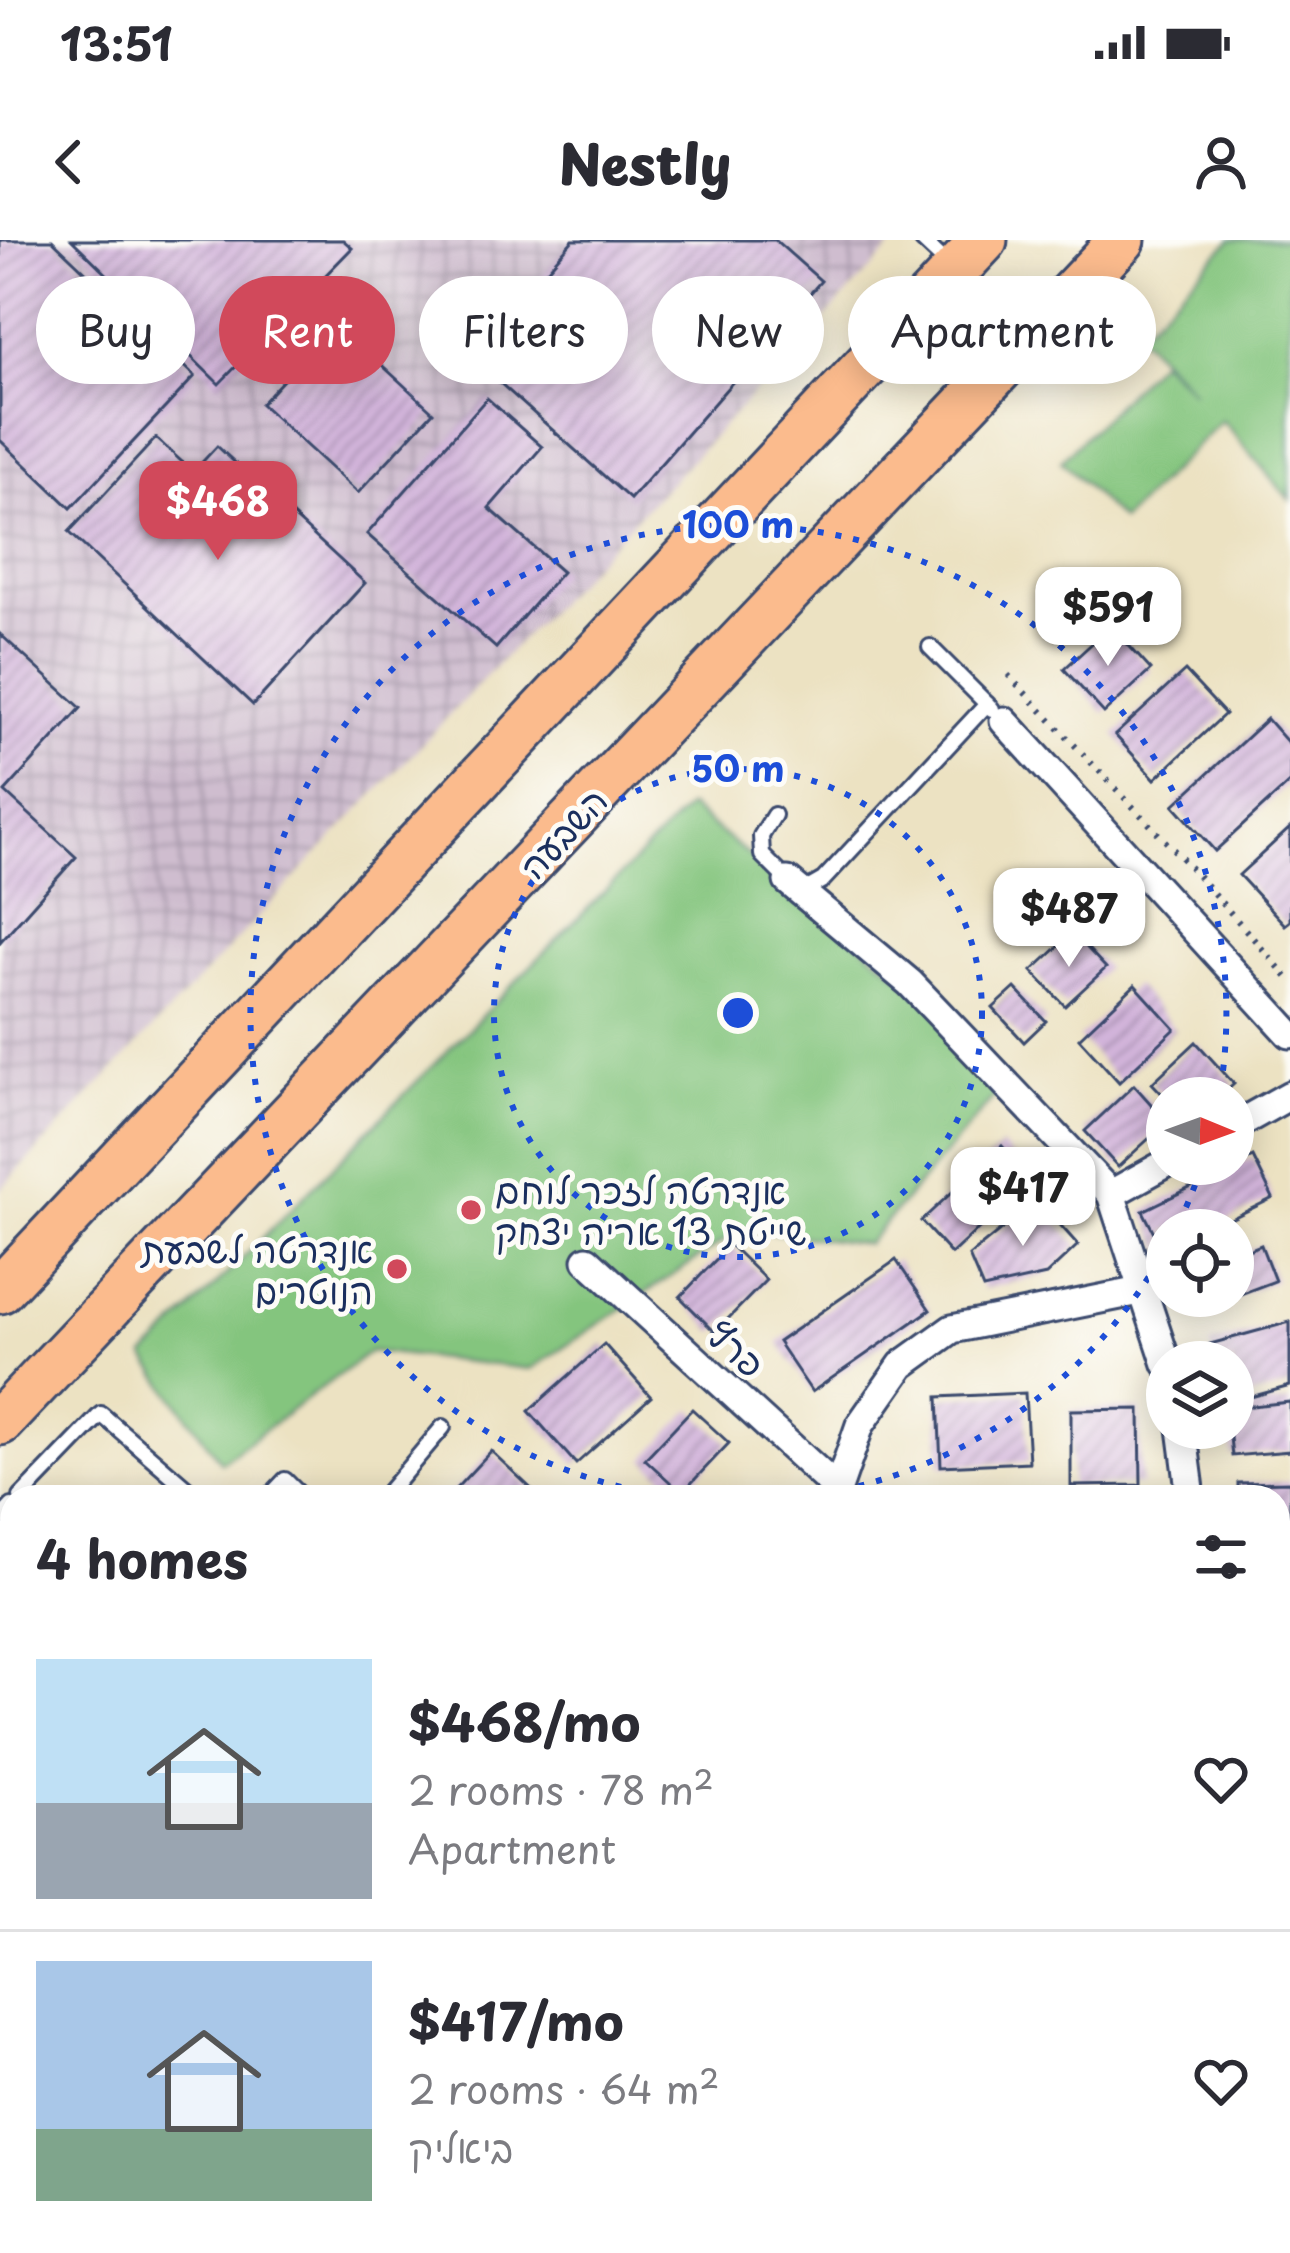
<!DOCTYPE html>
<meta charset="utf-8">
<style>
:root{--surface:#fff;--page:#f2f2f3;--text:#2b2b33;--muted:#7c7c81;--line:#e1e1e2;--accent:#d1495b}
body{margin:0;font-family:"Playpen Sans","Playpen Sans Hebrew",sans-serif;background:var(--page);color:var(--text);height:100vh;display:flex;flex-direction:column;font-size:45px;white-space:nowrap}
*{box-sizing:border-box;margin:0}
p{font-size:39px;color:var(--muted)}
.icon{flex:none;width:66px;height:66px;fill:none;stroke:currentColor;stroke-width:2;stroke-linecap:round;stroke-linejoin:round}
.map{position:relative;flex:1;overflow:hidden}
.drawer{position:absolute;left:0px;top:1245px;width:1290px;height:768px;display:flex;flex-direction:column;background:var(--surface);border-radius:36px 36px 0 0;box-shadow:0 6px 30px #0003}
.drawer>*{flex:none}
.top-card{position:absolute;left:36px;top:36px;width:1218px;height:108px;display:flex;gap:24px}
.needle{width:78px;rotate:91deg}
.tools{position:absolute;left:1146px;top:837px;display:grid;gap:24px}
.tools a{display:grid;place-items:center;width:108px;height:108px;border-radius:50%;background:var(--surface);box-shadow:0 6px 30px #0003;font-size:60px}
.price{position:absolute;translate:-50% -102px;padding:0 27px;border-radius:24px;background:#fff;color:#222;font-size:39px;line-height:78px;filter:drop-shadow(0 3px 6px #0008)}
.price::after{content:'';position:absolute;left:50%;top:72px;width:36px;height:27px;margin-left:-18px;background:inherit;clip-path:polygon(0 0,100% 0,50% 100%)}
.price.selected{background:var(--accent);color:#fff}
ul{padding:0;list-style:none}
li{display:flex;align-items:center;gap:36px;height:300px;padding:0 36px}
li+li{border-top:3px solid var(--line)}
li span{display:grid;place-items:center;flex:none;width:336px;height:240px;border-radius:0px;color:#555}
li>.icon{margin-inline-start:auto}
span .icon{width:144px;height:144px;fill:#fffc;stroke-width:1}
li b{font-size:51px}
h2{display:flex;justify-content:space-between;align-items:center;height:144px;padding:0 36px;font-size:51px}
.tag{padding:0 42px;border-radius:54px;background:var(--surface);box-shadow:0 6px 30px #0003;font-size:42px;line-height:108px}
.tag.selected{background:var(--accent);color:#fff}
.status{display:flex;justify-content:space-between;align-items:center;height:84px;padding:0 60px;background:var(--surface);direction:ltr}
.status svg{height:33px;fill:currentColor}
header{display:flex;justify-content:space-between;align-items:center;height:156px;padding:0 36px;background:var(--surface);font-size:54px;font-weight:800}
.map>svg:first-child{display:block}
.industrial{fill:url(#industrial-grid)}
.park{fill:#84c57e;stroke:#507a6e;stroke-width:3}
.building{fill:url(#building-hatch)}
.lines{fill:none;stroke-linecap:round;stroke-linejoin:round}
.service-casing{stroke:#3a4a6d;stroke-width:20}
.minor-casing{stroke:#3a4a6d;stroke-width:33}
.trunk-casing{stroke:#3a4a6d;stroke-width:51}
.path{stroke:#3a4a6d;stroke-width:6;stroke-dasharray:3 9;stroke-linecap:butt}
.service{stroke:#fff;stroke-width:14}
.minor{stroke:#fff;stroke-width:27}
.trunk{stroke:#fbbb8d;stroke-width:45}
.ring{fill:none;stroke:#1d4ed8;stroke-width:6;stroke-dasharray:6 12}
.poi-dot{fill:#d1495b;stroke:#fdfcf7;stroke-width:4.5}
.labels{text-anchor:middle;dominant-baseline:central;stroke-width:10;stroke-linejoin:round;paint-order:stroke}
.street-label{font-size:36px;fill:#1b2f5e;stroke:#fdfcf7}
.poi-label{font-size:36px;fill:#1b2f5e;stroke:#fdfcf7;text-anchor:start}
.centre{fill:#1d4ed8;stroke:#fdfcf7;stroke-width:6}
.ring-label{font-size:36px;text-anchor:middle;font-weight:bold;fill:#1d4ed8;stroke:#fdfcf7;stroke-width:10;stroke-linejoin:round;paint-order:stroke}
</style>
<div class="status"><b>13:51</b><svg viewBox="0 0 49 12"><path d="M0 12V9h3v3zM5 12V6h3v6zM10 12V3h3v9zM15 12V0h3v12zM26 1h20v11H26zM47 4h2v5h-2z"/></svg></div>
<header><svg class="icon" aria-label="back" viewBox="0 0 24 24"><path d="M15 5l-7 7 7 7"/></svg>Nestly<svg class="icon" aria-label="person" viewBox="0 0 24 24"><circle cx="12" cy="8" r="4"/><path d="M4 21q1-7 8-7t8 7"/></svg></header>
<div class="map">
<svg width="1290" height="2013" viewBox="0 0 1290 2013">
<defs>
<pattern id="industrial-grid" width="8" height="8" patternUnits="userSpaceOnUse" patternTransform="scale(3)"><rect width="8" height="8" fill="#cfbdcf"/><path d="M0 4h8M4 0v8" fill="none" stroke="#a79aab"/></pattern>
<pattern id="building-hatch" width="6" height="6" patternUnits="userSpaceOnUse" patternTransform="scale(3)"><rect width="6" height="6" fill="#d2b4da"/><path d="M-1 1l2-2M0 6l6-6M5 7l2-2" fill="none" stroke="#aa93b4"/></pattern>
</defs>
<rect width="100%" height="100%" fill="#fdfcf7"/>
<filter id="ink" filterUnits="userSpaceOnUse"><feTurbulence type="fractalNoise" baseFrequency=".00833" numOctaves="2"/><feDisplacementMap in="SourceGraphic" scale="24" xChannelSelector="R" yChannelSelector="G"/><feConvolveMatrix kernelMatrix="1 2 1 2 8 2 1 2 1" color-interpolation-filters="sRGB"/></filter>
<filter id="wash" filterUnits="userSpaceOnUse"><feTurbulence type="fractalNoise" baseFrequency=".004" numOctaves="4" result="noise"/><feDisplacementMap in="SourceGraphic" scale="48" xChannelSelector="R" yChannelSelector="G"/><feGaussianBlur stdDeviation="2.7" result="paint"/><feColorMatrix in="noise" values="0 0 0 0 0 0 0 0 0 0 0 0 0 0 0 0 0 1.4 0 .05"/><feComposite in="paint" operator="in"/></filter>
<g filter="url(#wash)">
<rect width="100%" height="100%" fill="#ece2c2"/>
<!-- industrial -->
<path class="industrial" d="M 0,0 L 899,0 L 0,950 Z"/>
<!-- park -->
<g class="park">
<path d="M 1231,0 L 1290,0 L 1290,260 L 1222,180 L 1121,281 L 1061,221 L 1159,120 L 1194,152 L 1138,94 Z"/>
<path d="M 688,567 L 910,743 L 1007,842 L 867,1004 L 742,989 L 531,1129 L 371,1111 L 221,1222 L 145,1117 Z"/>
<path d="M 1278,1840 L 1290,1842 L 1290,2013 L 1215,2013 L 1219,2001 L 1278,2001 Z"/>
</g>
<g id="blocks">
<!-- building -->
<g class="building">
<path d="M 0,0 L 52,0 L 195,136 L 71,268 L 0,200 Z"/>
<path d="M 72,0 L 343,0 L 352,8 L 219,144 Z"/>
<path d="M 573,0 L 775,0 L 821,41 L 630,259 L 471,117 Z"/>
<path d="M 336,83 L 433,172 L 358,253 L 261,164 Z"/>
<path d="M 487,158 L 542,207 L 489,268 L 562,332 L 496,408 L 367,294 Z"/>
<path d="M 156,198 L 193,232 L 217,206 L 365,343 L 253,465 L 69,292 Z"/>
<path d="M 1111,386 L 1151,430 L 1104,473 L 1064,429 Z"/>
<path d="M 0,394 L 81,468 L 5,552 L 76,617 L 0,702 Z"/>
<path d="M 1185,431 L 1225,474 L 1155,539 L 1115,495 Z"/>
<path d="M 1267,479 L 1290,505 L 1290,542 L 1215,611 L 1174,565 Z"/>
<path d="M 1290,588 L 1290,681 L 1285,685 L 1239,635 Z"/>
<path d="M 1073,693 L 1106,728 L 1065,766 L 1032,731 Z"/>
<path d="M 1135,745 L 1175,789 L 1119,842 L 1079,798 Z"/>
<path d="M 1015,748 L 1046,781 L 1024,802 L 993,768 Z"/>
<path d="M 1196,802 L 1234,844 L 1219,858 L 1166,858 L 1152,843 Z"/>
<path d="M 1134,845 L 1167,882 L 1118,927 L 1085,891 Z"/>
<path d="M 1002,906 L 1032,939 L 951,1014 L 921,981 Z"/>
<path d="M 1253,917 L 1273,958 L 1208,990 L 1167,990 L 1164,1012 L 1143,971 Z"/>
<path d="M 1038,960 L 1078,1005 L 1046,1035 L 983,1049 L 969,1016 Z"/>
<path d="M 730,1005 L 766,1040 L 715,1092 L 680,1057 Z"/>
<path d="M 1261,1005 L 1275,1041 L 1193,1072 L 1187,1056 L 1233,1056 L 1233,1016 Z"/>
<path d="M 896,1020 L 930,1070 L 812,1152 L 778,1102 Z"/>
<path d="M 1290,1082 L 1290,1146 L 1233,1162 L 1233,1122 L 1215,1122 L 1210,1104 Z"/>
<path d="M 604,1104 L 651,1157 L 576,1224 L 529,1171 Z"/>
<path d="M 1025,1153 L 1029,1222 L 941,1226 L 938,1157 Z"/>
<path d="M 1290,1162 L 1290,1211 L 1232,1216 L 1229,1188 L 1233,1188 L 1233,1168 Z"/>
<path d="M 692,1169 L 729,1203 L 682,1253 L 645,1219 Z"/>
<path d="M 1140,1169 L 1141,1245 L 1071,1246 L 1071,1170 Z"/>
<path d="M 491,1211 L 540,1257 L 448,1257 Z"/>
<path d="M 1290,1242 L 1290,1288 L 1278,1288 L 1278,1257 L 1238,1257 L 1238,1243 Z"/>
<path d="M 1278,1298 L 1290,1299 L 1290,1349 L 1278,1349 Z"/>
<path d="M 0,1380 L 12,1382 L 12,1597 L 0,1596 Z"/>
<path d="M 1278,1388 L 1290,1389 L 1290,1508 L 1278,1507 Z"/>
<path d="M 1278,1539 L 1290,1540 L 1290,1585 L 1278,1583 Z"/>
<path d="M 1278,1628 L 1290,1630 L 1290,1672 L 1278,1670 Z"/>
<path d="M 0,1958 L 12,1963 L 12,2001 L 44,2001 L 49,2013 L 0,2013 Z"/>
<path d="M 667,2001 L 797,2001 L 799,2013 L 669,2013 Z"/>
<path d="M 1045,2001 L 1164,2001 L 1166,2003 L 1160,2013 L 1064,2013 Z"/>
</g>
</g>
</g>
<g filter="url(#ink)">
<use href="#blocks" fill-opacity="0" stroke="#3a4a6d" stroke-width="3"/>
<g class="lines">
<!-- service casing -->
<g class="service-casing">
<g id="service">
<path d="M 922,0 L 951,27"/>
<path d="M 930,407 L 992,469"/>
<path d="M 774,575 L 761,596 L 762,615 L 788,641 L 809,648 L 823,640 L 987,464"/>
<path d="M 21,1257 L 101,1174 L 197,1257"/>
<path d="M 269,1257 L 285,1240 L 302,1257"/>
<path d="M 384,1257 L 443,1187"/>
<path d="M 0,1279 L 12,1266"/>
</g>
</g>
<!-- minor casing -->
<g class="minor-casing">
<g id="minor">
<path d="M 1004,481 L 1290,794"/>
<path d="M 788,641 L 910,743 L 1111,954 L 1167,1124"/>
<path d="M 1233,887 L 1290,855"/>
<path d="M 1111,954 L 1167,923"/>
<path d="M 587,1020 L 837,1249"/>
<path d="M 1182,1188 L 1191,1257"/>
<path d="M 835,1257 L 860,1185 L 902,1125 L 952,1089 L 1140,1051"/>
<path d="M 1278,1818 L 1290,1820"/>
<path d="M 0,1918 L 12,1923"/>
<path d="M 183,2001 L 210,2013"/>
<path d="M 96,2013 L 97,2001"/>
<path d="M 375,2013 L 381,2001"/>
<path d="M 912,2013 L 936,2001"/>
</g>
</g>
<!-- trunk casing -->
<g class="trunk-casing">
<g id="trunk">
<path d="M 0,1050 L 984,0"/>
<path d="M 0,1182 L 1122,0"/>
</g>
</g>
<!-- path -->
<g class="path">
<path d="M 1008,435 L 1190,627 L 1290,740"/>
<path d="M 595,2001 L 599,2013"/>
</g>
<!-- service -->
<use href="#service" class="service"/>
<!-- minor -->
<use href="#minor" class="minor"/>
<!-- trunk -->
<use href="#trunk" class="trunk"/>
</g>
</g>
<!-- distance rings -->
<g class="ring">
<circle cx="738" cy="773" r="244"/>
<path d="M1201 928A488 488 0 0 1 1177 987M1167 1006A488 488 0 0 1 802 1257M674 1257A488 488 0 1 1 1219 858"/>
</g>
<!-- markers -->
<g class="poi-dot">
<circle cx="471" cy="970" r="12"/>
<circle cx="397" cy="1029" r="12"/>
</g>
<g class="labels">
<!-- street labels -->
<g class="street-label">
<text transform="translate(562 592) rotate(-47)">השבעה</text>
<text transform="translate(737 1108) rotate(42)">פרץ</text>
</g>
<!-- poi labels -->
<g class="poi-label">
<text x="495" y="949">אנדרטה לזכר לוחם<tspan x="495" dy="41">שייטת 13 אריה יצחק</tspan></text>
<text x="373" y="1008" text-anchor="end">אנדרטה לשבעת<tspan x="373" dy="41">הנוטרים</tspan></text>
</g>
</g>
<circle cx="738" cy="773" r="18" class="centre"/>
<g class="ring-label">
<text x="738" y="298">100 m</text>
<text x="738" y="542">50 m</text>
</g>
</svg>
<div class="tools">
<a><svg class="needle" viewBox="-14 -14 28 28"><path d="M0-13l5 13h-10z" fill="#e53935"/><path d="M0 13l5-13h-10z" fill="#7c7c81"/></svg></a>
<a><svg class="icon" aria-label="locate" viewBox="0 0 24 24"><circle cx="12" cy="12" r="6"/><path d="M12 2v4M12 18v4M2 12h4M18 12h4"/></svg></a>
<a><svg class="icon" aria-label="layers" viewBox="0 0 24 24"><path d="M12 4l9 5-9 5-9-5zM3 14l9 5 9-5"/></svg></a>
</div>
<b class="price selected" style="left:218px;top:323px">$468</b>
<b class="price" style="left:1108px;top:429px">$591</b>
<b class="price" style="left:1069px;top:730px">$487</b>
<b class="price" style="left:1023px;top:1009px">$417</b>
<div class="top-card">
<a class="tag">Buy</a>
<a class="tag selected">Rent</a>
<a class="tag">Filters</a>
<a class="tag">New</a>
<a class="tag">Apartment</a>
</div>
<section class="drawer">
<h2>4 homes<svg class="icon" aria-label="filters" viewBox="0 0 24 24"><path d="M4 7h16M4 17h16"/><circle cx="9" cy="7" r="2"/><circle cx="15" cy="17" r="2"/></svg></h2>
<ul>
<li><span style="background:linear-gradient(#bfe0f5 60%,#9aa5b1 0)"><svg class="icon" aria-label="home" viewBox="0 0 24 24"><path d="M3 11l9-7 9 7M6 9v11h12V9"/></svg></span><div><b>$468/mo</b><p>2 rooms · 78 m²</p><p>Apartment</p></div><svg class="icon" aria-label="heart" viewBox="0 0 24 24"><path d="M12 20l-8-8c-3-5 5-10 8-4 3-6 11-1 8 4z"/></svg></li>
<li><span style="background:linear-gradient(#a9c7e8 70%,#7fa58c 0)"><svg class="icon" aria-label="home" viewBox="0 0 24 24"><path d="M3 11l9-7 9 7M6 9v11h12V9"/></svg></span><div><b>$417/mo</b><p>2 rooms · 64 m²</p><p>ביאליק</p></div><svg class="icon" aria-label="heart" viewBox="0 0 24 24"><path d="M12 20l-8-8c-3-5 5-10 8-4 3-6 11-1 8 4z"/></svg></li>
</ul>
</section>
</div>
